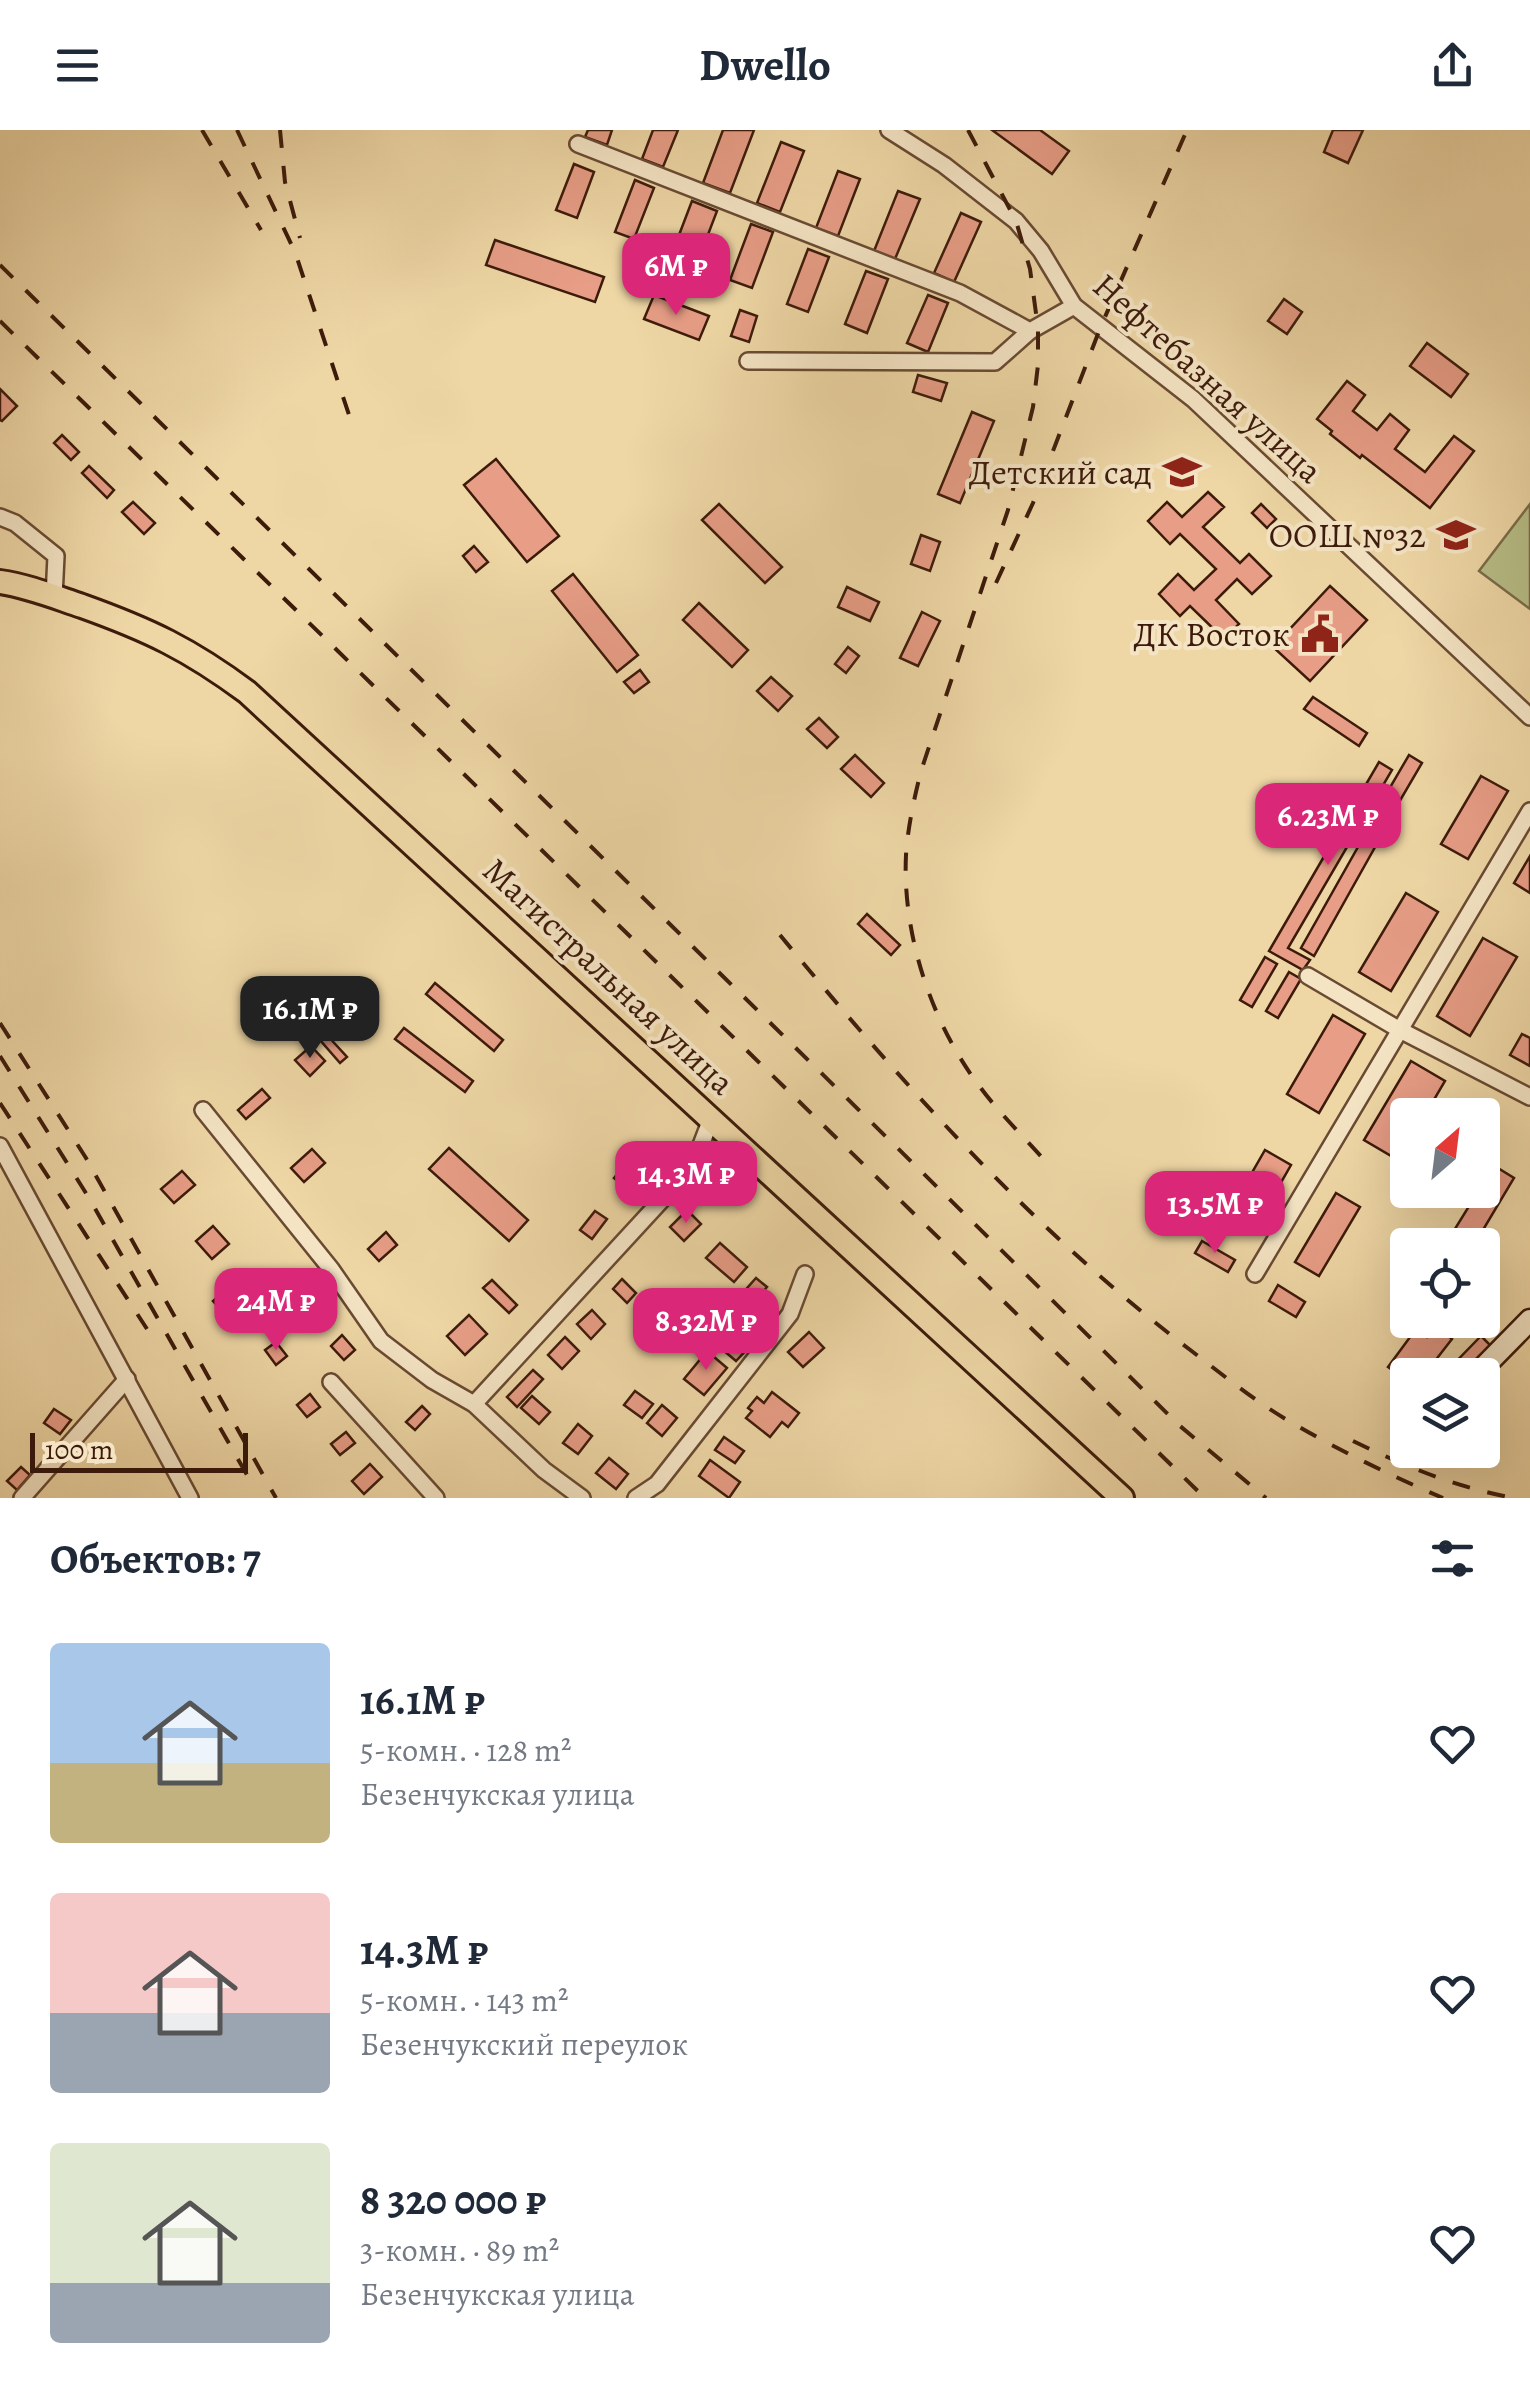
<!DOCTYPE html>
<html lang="ru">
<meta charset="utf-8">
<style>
:root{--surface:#fff;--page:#f6f6f7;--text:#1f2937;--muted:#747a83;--accent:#db2777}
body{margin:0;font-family:Alegreya,serif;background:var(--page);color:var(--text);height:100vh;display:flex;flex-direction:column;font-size:38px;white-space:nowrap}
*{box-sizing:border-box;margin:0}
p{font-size:32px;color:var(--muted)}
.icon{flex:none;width:55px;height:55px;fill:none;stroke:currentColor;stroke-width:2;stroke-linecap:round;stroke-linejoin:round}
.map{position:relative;height:1368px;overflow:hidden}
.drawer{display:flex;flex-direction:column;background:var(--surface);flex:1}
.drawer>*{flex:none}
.needle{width:65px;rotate:28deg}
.controls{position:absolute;left:1390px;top:968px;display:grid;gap:20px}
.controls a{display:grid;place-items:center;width:110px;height:110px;border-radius:10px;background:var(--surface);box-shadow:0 10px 40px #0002;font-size:50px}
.scale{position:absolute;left:30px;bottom:25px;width:218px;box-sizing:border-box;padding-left:10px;border:5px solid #3d1b0b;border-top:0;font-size:28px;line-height:35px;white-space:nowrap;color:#3d1b0b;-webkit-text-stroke:8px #f4e4c4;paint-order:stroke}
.price{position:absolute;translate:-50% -85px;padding:0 22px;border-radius:20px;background:var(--accent);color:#fff;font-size:32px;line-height:65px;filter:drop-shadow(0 2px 5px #0008)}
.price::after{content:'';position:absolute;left:50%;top:60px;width:30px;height:22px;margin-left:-15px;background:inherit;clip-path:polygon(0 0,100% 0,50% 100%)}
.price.on{background:#222;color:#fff}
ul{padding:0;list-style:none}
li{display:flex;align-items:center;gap:30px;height:250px;padding:0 50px}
li span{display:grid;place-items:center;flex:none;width:280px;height:200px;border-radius:10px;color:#555}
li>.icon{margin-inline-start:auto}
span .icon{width:120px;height:120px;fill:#fffc;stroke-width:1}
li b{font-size:42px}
h2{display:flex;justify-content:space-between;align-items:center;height:120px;padding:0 50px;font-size:42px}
header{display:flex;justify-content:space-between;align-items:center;height:130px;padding:0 50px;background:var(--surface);font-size:45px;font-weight:600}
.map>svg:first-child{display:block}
.green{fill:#b7be87;stroke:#7a6c49;stroke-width:2.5}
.building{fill:#e79d86;stroke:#3d1b0b;stroke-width:2.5}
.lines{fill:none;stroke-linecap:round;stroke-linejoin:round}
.street-casing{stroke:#694a32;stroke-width:20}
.secondary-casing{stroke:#3d1b0b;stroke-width:25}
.primary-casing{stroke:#3d1b0b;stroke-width:28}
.street{stroke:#f4e4c4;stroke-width:15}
.secondary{stroke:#f4e4c4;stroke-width:20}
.primary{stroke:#eed6a5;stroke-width:22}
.rail{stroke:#3d1b0b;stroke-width:4;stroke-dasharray:18 18;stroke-linecap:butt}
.labels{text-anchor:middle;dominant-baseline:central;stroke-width:8;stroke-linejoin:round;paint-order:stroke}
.street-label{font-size:35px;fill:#3d1b0b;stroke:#f4e4c4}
.poi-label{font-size:35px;fill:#3d1b0b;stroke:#f4e4c4;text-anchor:end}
</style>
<header><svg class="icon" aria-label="menu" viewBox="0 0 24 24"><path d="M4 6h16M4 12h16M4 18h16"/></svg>Dwello<svg class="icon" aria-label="share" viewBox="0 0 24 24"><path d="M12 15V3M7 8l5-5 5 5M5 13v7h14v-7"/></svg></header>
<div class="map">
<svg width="1530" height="1368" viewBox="0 0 1530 1368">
<rect width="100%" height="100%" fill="#eed6a5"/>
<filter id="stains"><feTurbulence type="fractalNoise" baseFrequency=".002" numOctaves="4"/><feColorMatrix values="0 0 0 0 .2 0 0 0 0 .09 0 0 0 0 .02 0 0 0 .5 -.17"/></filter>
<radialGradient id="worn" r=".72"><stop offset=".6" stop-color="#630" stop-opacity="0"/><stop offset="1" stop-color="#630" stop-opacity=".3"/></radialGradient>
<!-- green -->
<path class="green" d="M 1530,374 L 1530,479 L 1479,441 Z"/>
<!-- building -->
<g class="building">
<path d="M 588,0 L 612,0 L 607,15 L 585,7 Z"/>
<path d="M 653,0 L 678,0 L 663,37 L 642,29 Z"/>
<path d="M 723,0 L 754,0 L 730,63 L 703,53 Z"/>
<path d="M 992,0 L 1040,0 L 1069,21 L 1052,44 Z"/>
<path d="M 1333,0 L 1363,0 L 1348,33 L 1324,22 Z"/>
<path d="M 781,12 L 804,21 L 780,82 L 757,73 Z"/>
<path d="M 574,34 L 594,42 L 577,88 L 556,80 Z"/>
<path d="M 838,41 L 860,49 L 838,106 L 816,98 Z"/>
<path d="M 635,50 L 654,58 L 634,109 L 615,102 Z"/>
<path d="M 898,61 L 920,69 L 895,129 L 874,121 Z"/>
<path d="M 692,71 L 717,81 L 696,136 L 671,126 Z"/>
<path d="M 961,83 L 981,92 L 954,152 L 934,143 Z"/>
<path d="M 751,94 L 773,102 L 752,158 L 730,150 Z"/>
<path d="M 495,110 L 604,147 L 595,172 L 486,135 Z"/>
<path d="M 808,119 L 829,127 L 808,182 L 787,174 Z"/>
<path d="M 866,141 L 888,149 L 867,203 L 845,194 Z"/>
<path d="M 654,165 L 709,186 L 699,210 L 644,189 Z"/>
<path d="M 928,165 L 948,173 L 928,222 L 907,213 Z"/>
<path d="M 1284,169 L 1302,182 L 1287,204 L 1268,191 Z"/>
<path d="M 740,180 L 757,186 L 749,212 L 731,206 Z"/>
<path d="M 1427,213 L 1468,244 L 1451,267 L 1410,236 Z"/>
<path d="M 918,245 L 947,253 L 941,271 L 913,262 Z"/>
<path d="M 1347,251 L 1365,265 L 1353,281 L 1377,300 L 1390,284 L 1409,300 L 1395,319 L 1425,342 L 1454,306 L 1474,321 L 1430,378 L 1362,325 L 1360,328 L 1330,304 L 1332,301 L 1317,289 Z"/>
<path d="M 0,259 L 17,276 L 2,291 L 0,290 Z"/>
<path d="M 972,282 L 994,291 L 960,373 L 938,364 Z"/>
<path d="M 62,305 L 79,322 L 71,330 L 54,313 Z"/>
<path d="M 496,329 L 559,406 L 527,432 L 464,355 Z"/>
<path d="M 89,336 L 114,360 L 107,368 L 82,343 Z"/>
<path d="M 1208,362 L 1224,377 L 1203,397 L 1240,433 L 1249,424 L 1271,446 L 1252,464 L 1237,449 L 1216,470 L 1239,494 L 1224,509 L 1190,476 L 1180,486 L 1159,464 L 1178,444 L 1194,460 L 1216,439 L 1180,404 L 1170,414 L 1148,391 L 1167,372 L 1182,387 Z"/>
<path d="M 133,372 L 155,393 L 144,404 L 122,382 Z"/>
<path d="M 719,374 L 782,437 L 765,453 L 702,390 Z"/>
<path d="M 1261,374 L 1276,389 L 1267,398 L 1252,383 Z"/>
<path d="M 921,405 L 940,412 L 930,441 L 911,434 Z"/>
<path d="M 474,416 L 488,432 L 476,442 L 463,426 Z"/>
<path d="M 573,444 L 638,525 L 617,542 L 552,461 Z"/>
<path d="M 1330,456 L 1367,490 L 1310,551 L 1273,517 Z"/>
<path d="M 847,457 L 879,472 L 870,491 L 838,477 Z"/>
<path d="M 699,473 L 748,520 L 732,537 L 683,490 Z"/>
<path d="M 922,482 L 940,491 L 918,536 L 900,528 Z"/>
<path d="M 848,517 L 859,526 L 846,543 L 835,534 Z"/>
<path d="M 640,540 L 649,552 L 634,563 L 624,552 Z"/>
<path d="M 771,547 L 792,566 L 778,581 L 757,561 Z"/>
<path d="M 1313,567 L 1367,603 L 1359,616 L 1304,579 Z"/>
<path d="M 819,588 L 838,607 L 827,618 L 807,599 Z"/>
<path d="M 855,625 L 884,653 L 871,667 L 841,639 Z"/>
<path d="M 1409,625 L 1422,633 L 1398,674 L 1385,666 Z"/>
<path d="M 1379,632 L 1392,640 L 1288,818 L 1310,830 L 1303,840 L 1269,821 Z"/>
<path d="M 1481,646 L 1508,661 L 1468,729 L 1441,714 Z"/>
<path d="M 1380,678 L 1393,685 L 1314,826 L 1301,818 Z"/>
<path d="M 1530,726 L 1530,763 L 1514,753 Z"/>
<path d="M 1406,763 L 1438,782 L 1391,861 L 1359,842 Z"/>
<path d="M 867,784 L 900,815 L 891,825 L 858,794 Z"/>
<path d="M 1483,808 L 1517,827 L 1470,906 L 1437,886 Z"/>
<path d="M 1265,827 L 1277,834 L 1252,877 L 1240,870 Z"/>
<path d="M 1289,842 L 1301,849 L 1278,888 L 1266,881 Z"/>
<path d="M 435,853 L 503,910 L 494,921 L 426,864 Z"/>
<path d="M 1333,885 L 1365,904 L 1319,983 L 1287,964 Z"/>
<path d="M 404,898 L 473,951 L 465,962 L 395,909 Z"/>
<path d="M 326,904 L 347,927 L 340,933 L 320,910 Z"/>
<path d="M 1522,904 L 1530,908 L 1530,936 L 1510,925 Z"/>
<path d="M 311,916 L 325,931 L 310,946 L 295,930 Z"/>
<path d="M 1411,931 L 1445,951 L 1425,985 L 1408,985 L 1408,1014 L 1398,1030 L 1364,1010 Z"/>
<path d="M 262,959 L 270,968 L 246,989 L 238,980 Z"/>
<path d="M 449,1018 L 528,1090 L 509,1111 L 429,1039 Z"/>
<path d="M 312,1019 L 325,1033 L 304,1052 L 291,1038 Z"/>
<path d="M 1265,1020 L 1291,1035 L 1252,1103 L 1226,1088 Z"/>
<path d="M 632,1026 L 646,1038 L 628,1060 L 614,1048 Z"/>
<path d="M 1493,1035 L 1514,1048 L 1474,1115 L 1453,1102 L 1479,1060 L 1482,1060 L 1482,1053 Z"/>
<path d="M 182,1041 L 195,1055 L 174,1073 L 161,1059 Z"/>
<path d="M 1336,1063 L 1360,1077 L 1319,1146 L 1295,1132 Z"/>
<path d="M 687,1080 L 701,1094 L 684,1111 L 670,1097 Z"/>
<path d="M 595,1081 L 607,1089 L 592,1109 L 580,1100 Z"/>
<path d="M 213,1096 L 229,1114 L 212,1129 L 196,1111 Z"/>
<path d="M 386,1102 L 397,1115 L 379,1131 L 368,1119 Z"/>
<path d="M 1202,1111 L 1235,1130 L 1228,1142 L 1195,1123 Z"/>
<path d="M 720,1113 L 747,1137 L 734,1152 L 706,1128 Z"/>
<path d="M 756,1148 L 767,1157 L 752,1175 L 741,1165 Z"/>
<path d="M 622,1149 L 636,1163 L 627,1173 L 613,1159 Z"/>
<path d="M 492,1150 L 517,1175 L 509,1183 L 483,1158 Z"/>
<path d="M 232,1154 L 252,1176 L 234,1194 L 213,1171 Z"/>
<path d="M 1278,1155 L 1305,1172 L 1296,1187 L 1269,1171 Z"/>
<path d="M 592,1180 L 605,1194 L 591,1209 L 577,1194 Z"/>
<path d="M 469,1185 L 487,1204 L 465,1225 L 447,1206 Z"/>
<path d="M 1435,1196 L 1452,1209 L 1424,1245 L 1408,1245 L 1408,1251 L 1388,1237 L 1416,1199 L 1427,1207 Z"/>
<path d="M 730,1198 L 750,1216 L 736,1231 L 716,1214 Z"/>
<path d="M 809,1202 L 824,1218 L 803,1237 L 788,1222 Z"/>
<path d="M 342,1205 L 355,1220 L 344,1230 L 331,1216 Z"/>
<path d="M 1481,1206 L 1493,1218 L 1466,1245 L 1443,1245 Z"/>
<path d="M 565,1207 L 579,1221 L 562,1239 L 548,1225 Z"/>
<path d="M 276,1212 L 287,1226 L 276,1235 L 265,1220 Z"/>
<path d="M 707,1221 L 727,1238 L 704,1265 L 684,1249 Z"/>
<path d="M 533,1240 L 543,1249 L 517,1277 L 507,1267 Z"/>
<path d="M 635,1261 L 653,1274 L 642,1288 L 624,1275 Z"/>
<path d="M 772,1262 L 799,1283 L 788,1297 L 782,1292 L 770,1307 L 746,1288 L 752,1281 L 748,1278 L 757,1267 L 764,1273 Z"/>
<path d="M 310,1264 L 320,1277 L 307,1287 L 297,1275 Z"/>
<path d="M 532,1266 L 550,1282 L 539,1294 L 521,1278 Z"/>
<path d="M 662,1275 L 677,1288 L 662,1306 L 647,1293 Z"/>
<path d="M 422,1276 L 430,1284 L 415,1300 L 406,1292 Z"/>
<path d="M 54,1279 L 71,1290 L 60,1304 L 44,1293 Z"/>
<path d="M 578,1294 L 592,1306 L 578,1324 L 563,1313 Z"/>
<path d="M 346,1302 L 355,1313 L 340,1325 L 331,1314 Z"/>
<path d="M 724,1307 L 744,1321 L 735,1333 L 715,1320 Z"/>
<path d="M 609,1328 L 628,1344 L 616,1359 L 596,1343 Z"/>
<path d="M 710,1330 L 740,1352 L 729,1368 L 699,1346 Z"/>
<path d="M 370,1334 L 382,1347 L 364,1364 L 352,1351 Z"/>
<path d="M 21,1337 L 30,1345 L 17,1360 L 7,1351 Z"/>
</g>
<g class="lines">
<!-- street casing -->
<g class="street-casing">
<g id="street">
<path d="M 889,0 L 944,35 L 1016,91 L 1041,121 L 1074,176 L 1193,269 L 1530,587"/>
<path d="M 578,14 L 960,163 L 1030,201 L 1074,176"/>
<path d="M 748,231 L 995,232 L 1030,201"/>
<path d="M 0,387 L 15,393 L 56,426 L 54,467"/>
<path d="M 1308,846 L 1400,900 L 1530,967"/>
<path d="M 203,980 L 331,1139 L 381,1211 L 432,1250 L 474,1274 L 544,1340 L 582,1368"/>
<path d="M 0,1016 L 190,1368"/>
<path d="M 1255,1144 L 1530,681"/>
<path d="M 331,1252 L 436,1368"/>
<path d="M 474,1274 L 693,1036 L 711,989"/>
<path d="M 22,1368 L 127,1249"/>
<path d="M 636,1368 L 657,1354 L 790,1184 L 805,1144"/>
</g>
</g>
<!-- secondary casing -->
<g class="secondary-casing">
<path id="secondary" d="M 1476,1245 L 1530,1190"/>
</g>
<!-- primary casing -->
<g class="primary-casing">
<path id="primary" d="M 0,452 C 28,456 55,467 82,476 C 149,500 189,519 247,562 L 1122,1368"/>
</g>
<!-- street -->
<use href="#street" class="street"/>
<!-- secondary -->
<use href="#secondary" class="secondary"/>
<!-- primary -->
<use href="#primary" class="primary"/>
<!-- rail -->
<g class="rail">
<path d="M 202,0 L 261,100"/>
<path d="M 237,0 L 295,122 L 352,294"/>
<path d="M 280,0 L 285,52 L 300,108"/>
<path d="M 968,0 L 1016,91 L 1030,139 L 1038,198 L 1038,235 L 1033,277 L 1008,380 L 921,641 C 914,669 908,696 906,725 C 902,805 932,894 980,957 C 1000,984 1025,1008 1047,1033"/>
<path d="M 0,135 L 1180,1296 L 1266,1368"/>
<path d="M 0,191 L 1205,1368"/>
<path d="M 996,453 L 1033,373 L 1101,196 L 1187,0"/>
<path d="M 780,805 C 903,955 1034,1101 1189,1219 C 1223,1245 1257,1273 1294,1294 C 1342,1322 1392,1346 1443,1368"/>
<path d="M 0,893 L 86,1028 L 276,1368"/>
<path d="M 0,926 L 89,1068 L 255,1359"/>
<path d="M 0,973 L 147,1199"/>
<path d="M 1353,1311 C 1404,1336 1458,1358 1514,1368"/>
</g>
</g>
<!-- icons -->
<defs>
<g id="school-bare" transform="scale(3)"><path d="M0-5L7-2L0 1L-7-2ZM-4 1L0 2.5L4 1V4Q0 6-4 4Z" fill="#8f2418" stroke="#f4e4c4" stroke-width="2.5" paint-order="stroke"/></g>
<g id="civic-bare" transform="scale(3)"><path d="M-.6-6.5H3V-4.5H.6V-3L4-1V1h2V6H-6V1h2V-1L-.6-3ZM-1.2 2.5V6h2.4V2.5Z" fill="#8f2418" stroke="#f4e4c4" stroke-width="2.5" paint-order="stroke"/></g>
</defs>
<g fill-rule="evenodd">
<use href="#school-bare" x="1182" y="342"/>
<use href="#school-bare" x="1456" y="405"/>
<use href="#civic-bare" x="1320" y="504"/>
</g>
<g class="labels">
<!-- street labels -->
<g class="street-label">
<text transform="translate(1208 248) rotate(42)">Нефтебазная улица</text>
<text transform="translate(609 846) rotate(43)">Магистральная улица</text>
</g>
<!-- poi labels -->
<g class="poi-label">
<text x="1152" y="342">Детский сад</text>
<text x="1426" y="405">ООШ №32</text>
<text x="1290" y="504">ДК Восток</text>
</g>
</g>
<rect width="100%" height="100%" filter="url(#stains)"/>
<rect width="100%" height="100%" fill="url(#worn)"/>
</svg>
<div class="controls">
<a><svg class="needle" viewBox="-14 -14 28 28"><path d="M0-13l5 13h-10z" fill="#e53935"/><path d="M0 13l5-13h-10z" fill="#747a83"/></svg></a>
<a><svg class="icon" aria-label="locate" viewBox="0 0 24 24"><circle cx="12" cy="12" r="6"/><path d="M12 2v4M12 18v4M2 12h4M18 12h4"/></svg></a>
<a><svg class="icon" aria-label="layers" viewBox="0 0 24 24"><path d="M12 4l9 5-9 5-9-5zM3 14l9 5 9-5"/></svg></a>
</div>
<div class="scale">100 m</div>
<b class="price" style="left:676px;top:188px">6M ₽</b>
<b class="price" style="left:1328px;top:738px">6.23M ₽</b>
<b class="price on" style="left:310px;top:931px">16.1M ₽</b>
<b class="price" style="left:686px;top:1096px">14.3M ₽</b>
<b class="price" style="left:1215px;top:1126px">13.5M ₽</b>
<b class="price" style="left:276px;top:1223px">24M ₽</b>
<b class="price" style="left:706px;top:1243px">8.32M ₽</b>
</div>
<section class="drawer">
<h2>Объектов: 7<svg class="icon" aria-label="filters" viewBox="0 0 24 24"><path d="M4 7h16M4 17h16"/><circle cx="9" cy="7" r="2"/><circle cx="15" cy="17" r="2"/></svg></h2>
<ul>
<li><span style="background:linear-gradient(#a9c7e8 60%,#c2b280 0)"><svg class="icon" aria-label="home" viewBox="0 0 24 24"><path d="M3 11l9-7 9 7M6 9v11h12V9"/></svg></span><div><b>16.1M ₽</b><p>5-комн. · 128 m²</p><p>Безенчукская улица</p></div><svg class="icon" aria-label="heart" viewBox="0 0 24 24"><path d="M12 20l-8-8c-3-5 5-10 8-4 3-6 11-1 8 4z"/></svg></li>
<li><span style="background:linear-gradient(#f6c9c9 60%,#9aa5b1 0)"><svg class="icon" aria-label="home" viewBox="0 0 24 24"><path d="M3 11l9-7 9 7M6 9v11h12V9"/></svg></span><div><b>14.3M ₽</b><p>5-комн. · 143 m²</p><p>Безенчукский переулок</p></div><svg class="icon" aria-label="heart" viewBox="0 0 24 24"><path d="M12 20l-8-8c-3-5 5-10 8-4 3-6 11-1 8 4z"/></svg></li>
<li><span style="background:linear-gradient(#dfe7d0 70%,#9aa5b1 0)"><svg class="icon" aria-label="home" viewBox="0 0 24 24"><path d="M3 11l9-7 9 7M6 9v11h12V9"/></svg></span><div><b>8 320 000 ₽</b><p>3-комн. · 89 m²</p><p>Безенчукская улица</p></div><svg class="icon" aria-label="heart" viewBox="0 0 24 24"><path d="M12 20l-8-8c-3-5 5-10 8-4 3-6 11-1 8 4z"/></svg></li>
</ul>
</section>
